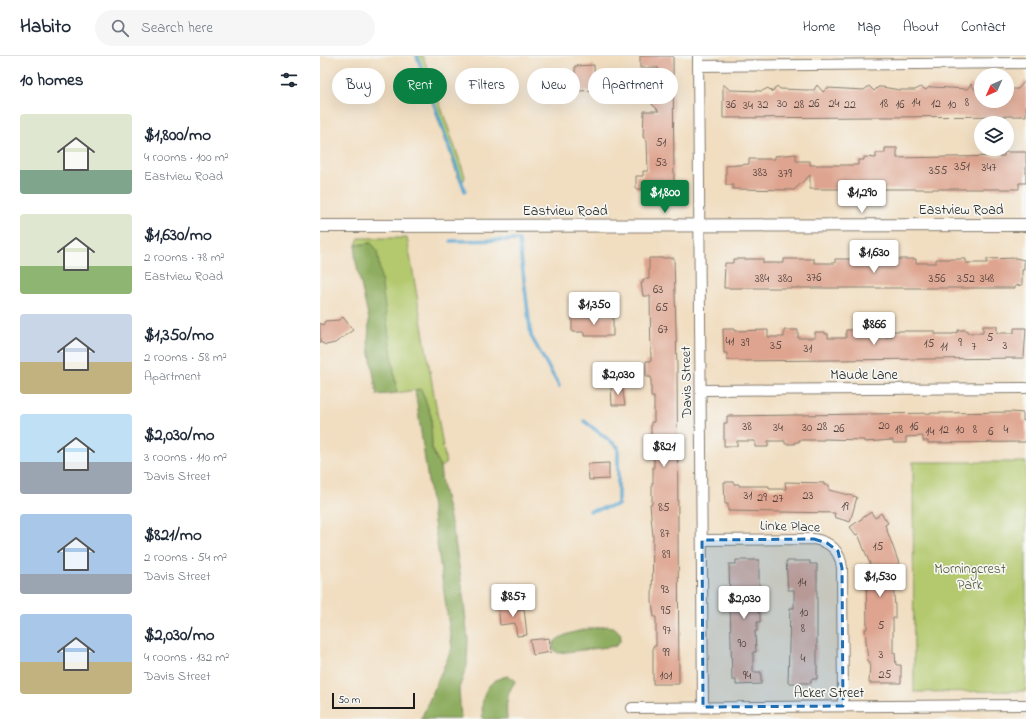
<!DOCTYPE html>
<meta charset="utf-8">
<style>
:root{--surface:#fff;--page:#f6f6f7;--text:#1f2937;--muted:#747a83;--line:#e0e1e3;--accent:#0b8043}
body{margin:0;font-family:"Indie Flower",sans-serif;background:var(--page);color:var(--text);height:100vh;display:flex;flex-direction:column;font-size:15px;white-space:nowrap}
*{box-sizing:border-box;margin:0}
p{font-size:13px;color:var(--muted)}
.icon{flex:none;width:22px;height:22px;fill:none;stroke:currentColor;stroke-width:2;stroke-linecap:round;stroke-linejoin:round}
.map{position:relative;flex:1;overflow:hidden}
.details{display:flex;flex-direction:column;background:var(--surface);width:320px}
.details>*{flex:none}
.hud{position:absolute;left:12px;top:12px;width:380px;height:36px;display:flex;gap:8px}
.needle{width:26px;rotate:225deg}
.buttons{position:absolute;left:654px;top:12px;display:grid;gap:8px}
.buttons a{display:grid;place-items:center;width:40px;height:40px;border-radius:50%;background:var(--surface);box-shadow:0 4px 16px #0002;font-size:20px}
.scale{position:absolute;left:12px;bottom:10px;width:83px;box-sizing:border-box;padding-left:4px;border:2px solid #1c1c1c;border-top:0;font-size:11px;line-height:14px;white-space:nowrap;color:#1c1c1c;-webkit-text-stroke:3px #f6f6f2;paint-order:stroke}
.price{position:absolute;translate:-50% -34px;padding:0 9px;border-radius:4px;background:#fff;color:#222;font-size:13px;line-height:26px;filter:drop-shadow(0 1px 2px #0008)}
.price::after{content:'';position:absolute;left:50%;top:24px;width:12px;height:9px;margin-left:-6px;background:inherit;clip-path:polygon(0 0,100% 0,50% 100%)}
.price.on{background:var(--accent);color:#fff}
ul{padding:0;list-style:none}
li{display:flex;align-items:center;gap:12px;height:100px;padding:0 20px}
li span{display:grid;place-items:center;flex:none;width:112px;height:80px;border-radius:4px;color:#555}
li>.icon{margin-inline-start:auto}
span .icon{width:48px;height:48px;fill:#fffc;stroke-width:1}
li b{font-size:17px}
h2{display:flex;justify-content:space-between;align-items:center;height:48px;padding:0 20px;font-size:17px}
.pill{padding:0 14px;border-radius:18px;background:var(--surface);box-shadow:0 4px 16px #0002;font-size:14px;line-height:36px}
.pill.on{background:var(--accent);color:#fff}
header{display:flex;align-items:center;gap:24px;box-sizing:border-box;height:56px;padding:0 20px;background:var(--surface);border-bottom:1px solid var(--line)}
header strong{font-size:19px}
nav{display:flex;gap:22px;margin-inline-start:auto;font-size:14px}
.search{width:280px;height:36px;background:var(--page);display:flex;align-items:center;gap:10px;box-sizing:border-box;padding:0 14px;border-radius:22px;color:var(--muted);font-size:15px}
main{display:flex;flex:1;min-height:0}
.map>svg:first-child{display:block}
.green{fill:#b4c96e;stroke:#687245}
.forest{fill:#8fad61;stroke:#56643e}
.lines{fill:none;stroke-linecap:round;stroke-linejoin:round}
.stream{stroke:#56a5d0;stroke-width:3.5}
.building{fill:#dea48f}
.minor-casing{stroke:#867c6e;stroke-width:12}
.tertiary-casing{stroke:#867c6e;stroke-width:14}
.minor{stroke:#fff;stroke-width:10}
.tertiary{stroke:#fff;stroke-width:12}
.marked{fill:#1f6fb2;fill-opacity:0.2;stroke:#1f6fb2;stroke-width:3;stroke-dasharray:8 5;stroke-linejoin:round}
.labels{text-anchor:middle;dominant-baseline:central;stroke-width:3.5;stroke-linejoin:round;paint-order:stroke}
.number-label{font-size:12px;fill:#4c3e39}
.street-label{font-size:14px;fill:#1c1c1c;stroke:#f6f6f2}
.park-label{font-size:14px;fill:#515939;stroke:#f6f6f2}
</style>
<header>
<strong>Habito</strong>
<div class="search"><svg class="icon" aria-label="search" viewBox="0 0 24 24"><circle cx="10" cy="10" r="6"/><path d="M15 15l6 6"/></svg>Search here</div>
<nav><a>Home</a><a>Map</a><a>About</a><a>Contact</a></nav>
</header>
<main>
<section class="details">
<h2>10 homes<svg class="icon" aria-label="filters" viewBox="0 0 24 24"><path d="M4 7h16M4 17h16"/><circle cx="9" cy="7" r="2"/><circle cx="15" cy="17" r="2"/></svg></h2>
<ul>
<li><span style="background:linear-gradient(#dfe7d0 70%,#7fa58c 0)"><svg class="icon" aria-label="home" viewBox="0 0 24 24"><path d="M3 11l9-7 9 7M6 9v11h12V9"/></svg></span><div><b>$1,800/mo</b><p>4 rooms · 100 m²</p><p>Eastview Road</p></div></li>
<li><span style="background:linear-gradient(#dfe7d0 65%,#8fb573 0)"><svg class="icon" aria-label="home" viewBox="0 0 24 24"><path d="M3 11l9-7 9 7M6 9v11h12V9"/></svg></span><div><b>$1,630/mo</b><p>2 rooms · 78 m²</p><p>Eastview Road</p></div></li>
<li><span style="background:linear-gradient(#c9d6e8 60%,#c2b280 0)"><svg class="icon" aria-label="home" viewBox="0 0 24 24"><path d="M3 11l9-7 9 7M6 9v11h12V9"/></svg></span><div><b>$1,350/mo</b><p>2 rooms · 58 m²</p><p>Apartment</p></div></li>
<li><span style="background:linear-gradient(#bfe0f5 60%,#9aa5b1 0)"><svg class="icon" aria-label="home" viewBox="0 0 24 24"><path d="M3 11l9-7 9 7M6 9v11h12V9"/></svg></span><div><b>$2,030/mo</b><p>3 rooms · 110 m²</p><p>Davis Street</p></div></li>
<li><span style="background:linear-gradient(#a9c7e8 75%,#9aa5b1 0)"><svg class="icon" aria-label="home" viewBox="0 0 24 24"><path d="M3 11l9-7 9 7M6 9v11h12V9"/></svg></span><div><b>$821/mo</b><p>2 rooms · 54 m²</p><p>Davis Street</p></div></li>
<li><span style="background:linear-gradient(#a9c7e8 60%,#c2b280 0)"><svg class="icon" aria-label="home" viewBox="0 0 24 24"><path d="M3 11l9-7 9 7M6 9v11h12V9"/></svg></span><div><b>$2,030/mo</b><p>4 rooms · 132 m²</p><p>Davis Street</p></div></li>
</ul>
</section>
<div class="map">
<svg width="706" height="663" viewBox="0 0 706 663">
<rect width="100%" height="100%" fill="#f6f6f2"/>
<filter id="ink" filterUnits="userSpaceOnUse"><feTurbulence type="fractalNoise" baseFrequency=".025" numOctaves="2"/><feDisplacementMap in="SourceGraphic" scale="8" xChannelSelector="R" yChannelSelector="G"/><feConvolveMatrix kernelMatrix="1 2 1 2 8 2 1 2 1" color-interpolation-filters="sRGB"/></filter>
<filter id="wash" filterUnits="userSpaceOnUse"><feTurbulence type="fractalNoise" baseFrequency=".012" numOctaves="4" result="noise"/><feDisplacementMap in="SourceGraphic" scale="16" xChannelSelector="R" yChannelSelector="G"/><feGaussianBlur stdDeviation="0.9" result="paint"/><feColorMatrix in="noise" values="0 0 0 0 0 0 0 0 0 0 0 0 0 0 0 0 0 1.4 0 .05"/><feComposite in="paint" operator="in"/></filter>
<g filter="url(#wash)">
<rect width="100%" height="100%" fill="#f1ddbf"/>
<!-- green -->
<g class="green">
<path d="M 96,0 L 103,0 L 145,120 L 144,124 L 140,125 L 138,121 Z"/>
<path d="M 39,182 L 87,182 L 126,408 L 120,411 L 112,393 L 111,360 L 101,333 L 77,337 L 51,187 L 36,189 Z"/>
<path d="M 593,406 L 706,406 L 706,635 L 594,636 Z"/>
</g>
<!-- forest -->
<g class="forest">
<path d="M 51,187 L 57,194 L 77,337 L 57,339 L 48,286 L 49,264 L 35,202 L 36,189 Z"/>
<path d="M 101,333 L 111,360 L 112,393 L 120,411 L 122,428 L 134,479 L 142,529 L 148,583 L 147,610 L 139,632 L 141,663 L 101,663 L 132,592 L 95,334 Z"/>
<path d="M 288,570 L 295,572 L 301,578 L 300,585 L 296,590 L 238,597 L 233,593 L 233,588 C 240,576 274,572 288,570 Z"/>
<path d="M 188,620 L 194,623 L 195,626 C 186,638 186,649 187,663 L 163,663 C 160,641 165,624 188,620 Z"/>
</g>
<g class="lines">
<!-- stream -->
<g class="stream">
<path d="M 97,0 L 145,135"/>
<path d="M 131,185 L 199,184 L 211,280 L 239,330"/>
<path d="M 264,365 L 298,391 L 298,449 L 270,455"/>
</g>
</g>
<g id="blocks">
<!-- building -->
<g class="building">
<path d="M 320,0 L 353,0 L 354,126 L 352,126 L 352,133 L 316,133 L 316,120 L 323,120 L 323,115 L 328,115 L 327,85 L 323,81 L 324,55 L 339,55 L 325,41 L 325,37 L 327,35 L 327,25 L 339,12 L 320,12 Z"/>
<path d="M 274,9 L 275,34 L 259,35 L 258,24 L 255,24 L 255,10 Z"/>
<path d="M 706,24 L 706,60 L 403,62 L 403,28 L 410,34 L 442,35 L 448,32 L 452,36 L 457,30 L 460,33 L 487,34 L 494,34 L 497,29 L 503,36 L 507,32 L 544,34 L 549,30 L 554,35 L 558,31 L 562,31 L 580,34 L 595,34 L 601,31 L 606,34 L 609,31 L 613,31 L 647,33 L 651,28 L 656,35 L 661,30 L 661,45 L 687,45 L 687,36 L 690,36 L 690,33 L 698,33 Z"/>
<path d="M 565,92 L 577,92 L 577,102 L 684,100 L 684,96 L 706,96 L 706,127 L 699,127 L 699,133 L 490,133 L 490,119 L 474,134 L 413,133 L 413,129 L 406,129 L 406,110 L 429,108 L 429,103 L 455,103 L 455,100 L 476,98 L 476,105 L 490,105 L 490,109 L 538,109 L 538,104 L 544,104 L 544,101 L 556,102 L 556,97 L 565,97 Z"/>
<path d="M 329,202 L 354,202 L 357,311 L 359,628 L 333,628 L 333,590 L 336,590 L 336,561 L 334,561 L 332,546 L 333,481 L 330,448 L 332,448 L 332,427 L 333,427 L 333,411 L 334,411 L 334,382 L 331,382 L 331,366 L 334,366 L 334,341 L 331,341 L 331,321 L 326,321 L 326,305 L 331,305 L 330,240 L 323,240 L 321,227 L 323,227 L 323,223 L 329,223 Z"/>
<path d="M 696,202 L 704,204 L 704,214 L 702,214 L 702,229 L 695,230 L 695,232 L 404,232 L 405,207 L 413,207 L 413,203 L 443,203 L 443,207 L 464,207 L 464,203 L 494,203 L 494,207 L 515,207 L 515,203 L 545,203 L 544,207 L 565,207 L 565,203 L 596,203 L 596,207 L 616,207 L 616,203 L 646,203 L 646,207 L 667,207 L 667,203 Z"/>
<path d="M 293,260 L 293,280 L 264,280 L 264,276 L 252,276 L 252,261 Z"/>
<path d="M 23,261 L 33,274 L 15,287 L 6,289 L 0,286 L 0,267 L 3,269 L 5,265 L 19,264 Z"/>
<path d="M 663,270 L 677,270 L 677,277 L 694,277 L 694,272 L 706,272 L 704,302 L 419,305 L 419,304 L 407,304 L 407,297 L 404,297 L 403,273 L 414,273 L 414,275 L 448,274 L 448,281 L 464,281 L 464,274 L 478,274 L 478,282 L 495,282 L 495,276 L 505,276 L 505,278 L 508,278 L 508,282 L 526,282 L 526,274 L 554,274 L 555,281 L 572,281 L 572,275 L 615,275 L 615,278 L 633,278 L 638,276 L 638,274 L 647,274 L 647,277 L 663,277 Z"/>
<path d="M 291,330 L 302,330 L 305,349 L 292,349 Z"/>
<path d="M 692,356 L 703,357 L 703,365 L 706,364 L 706,386 L 608,387 L 608,385 L 603,385 L 603,380 L 586,381 L 586,387 L 573,387 L 573,384 L 544,386 L 544,384 L 504,383 L 504,384 L 479,384 L 479,386 L 475,386 L 475,388 L 465,388 L 465,385 L 448,385 L 448,391 L 435,391 L 435,385 L 417,385 L 417,390 L 404,390 L 404,367 L 407,367 L 407,360 Z"/>
<path d="M 289,407 L 289,423 L 269,424 L 268,408 Z"/>
<path d="M 404,426 L 413,426 L 414,428 L 419,428 L 419,430 L 449,430 L 449,433 L 466,433 L 465,426 L 504,427 L 504,429 L 509,429 L 509,434 L 537,441 L 530,466 L 514,461 L 515,457 L 408,455 L 408,448 L 405,448 Z"/>
<path d="M 551,456 L 555,462 L 561,457 L 568,467 L 565,469 L 580,510 L 579,523 L 573,523 L 575,552 L 575,562 L 573,562 L 573,597 L 575,597 L 576,609 L 581,609 L 581,627 L 549,627 L 550,606 L 548,606 L 545,573 L 547,573 L 546,509 L 550,508 L 538,478 L 536,479 L 530,471 Z"/>
<path d="M 416,504 L 439,504 L 439,534 L 433,534 L 433,552 L 437,552 L 438,557 L 440,557 L 440,566 L 437,566 L 437,575 L 435,575 L 436,596 L 433,596 L 433,616 L 441,616 L 441,628 L 416,629 L 416,624 L 412,624 L 409,508 L 416,508 Z"/>
<path d="M 466,505 L 490,505 L 490,508 L 497,508 L 497,623 L 491,623 L 491,627 L 468,627 L 470,552 L 474,552 L 474,534 L 468,534 Z"/>
<path d="M 193,547 L 194,554 L 204,553 L 207,579 L 197,580 L 195,567 L 180,569 L 178,548 Z"/>
<path d="M 229,582 L 231,596 L 213,599 L 210,584 Z"/>
</g>
</g>
</g>
<g filter="url(#ink)">
<use href="#blocks" fill-opacity="0" stroke="#867c6e" stroke-width="1"/>
<g class="lines">
<!-- minor casing -->
<g class="minor-casing">
<g id="minor">
<path d="M 378,0 L 383,651"/>
<path d="M 378,10 L 706,7"/>
<path d="M 381,334 L 706,332"/>
<path d="M 382,484 L 494,483 C 511,486 520,495 522,512 L 523,650"/>
<path d="M 312,652 L 706,649"/>
</g>
</g>
<!-- tertiary casing -->
<g class="tertiary-casing">
<path id="tertiary" d="M 0,170 L 706,169"/>
</g>
<!-- minor -->
<use href="#minor" class="minor"/>
<!-- tertiary -->
<use href="#tertiary" class="tertiary"/>
</g>
</g>
<!-- marked area -->
<path class="marked" d="M 494,483 L 507,487 L 518,495 L 522,512 L 523,650 L 383,651 L 382,484 Z"/>
<g class="labels">
<!-- number labels -->
<g class="number-label">
<text x="596" y="47">14</text>
<text x="647" y="47">8</text>
<text x="462" y="48">30</text>
<text x="494" y="48">26</text>
<text x="514" y="48">24</text>
<text x="564" y="48">18</text>
<text x="616" y="48">12</text>
<text x="411" y="49">36</text>
<text x="443" y="49">32</text>
<text x="479" y="49">28</text>
<text x="530" y="49">22</text>
<text x="580" y="49">16</text>
<text x="632" y="49">10</text>
<text x="428" y="50">34</text>
<text x="341" y="87">51</text>
<text x="341" y="107">53</text>
<text x="642" y="111">351</text>
<text x="669" y="112">347</text>
<text x="618" y="115">355</text>
<text x="440" y="117">383</text>
<text x="465" y="118">379</text>
<text x="494" y="222">376</text>
<text x="442" y="223">384</text>
<text x="465" y="223">380</text>
<text x="617" y="223">356</text>
<text x="646" y="223">352</text>
<text x="667" y="223">348</text>
<text x="338" y="234">63</text>
<text x="342" y="252">65</text>
<text x="343" y="274">67</text>
<text x="670" y="282">5</text>
<text x="410" y="286">41</text>
<text x="425" y="287">39</text>
<text x="640" y="287">9</text>
<text x="609" y="288">15</text>
<text x="456" y="290">35</text>
<text x="685" y="290">3</text>
<text x="624" y="291">11</text>
<text x="654" y="291">7</text>
<text x="488" y="293">31</text>
<text x="564" y="370">20</text>
<text x="427" y="371">38</text>
<text x="502" y="371">28</text>
<text x="594" y="371">16</text>
<text x="458" y="372">34</text>
<text x="487" y="372">30</text>
<text x="519" y="373">26</text>
<text x="579" y="374">18</text>
<text x="624" y="374">12</text>
<text x="640" y="374">10</text>
<text x="655" y="374">8</text>
<text x="686" y="374">4</text>
<text x="610" y="376">14</text>
<text x="671" y="376">6</text>
<text x="428" y="440">31</text>
<text x="488" y="440">23</text>
<text x="442" y="442">29</text>
<text x="458" y="443">27</text>
<text x="525" y="451">19</text>
<text x="344" y="452">85</text>
<text x="345" y="478">87</text>
<text x="558" y="491">15</text>
<text x="346" y="499">89</text>
<text x="482" y="527">14</text>
<text x="345" y="534">93</text>
<text x="346" y="555">95</text>
<text x="484" y="557">10</text>
<text x="561" y="570">5</text>
<text x="483" y="573">8</text>
<text x="347" y="575">97</text>
<text x="422" y="588">90</text>
<text x="346" y="597">99</text>
<text x="561" y="599">3</text>
<text x="483" y="603">4</text>
<text x="565" y="619">25</text>
<text x="346" y="620">101</text>
<text x="427" y="620">94</text>
</g>
<!-- street labels -->
<g class="street-label">
<text x="641" y="154">Eastview Road</text>
<text x="245" y="155">Eastview Road</text>
<text x="544" y="319">Maude Lane</text>
<text transform="translate(367 326) rotate(-91)">Davis Street</text>
<text transform="translate(470 471) rotate(2)">Linke Place</text>
<text x="509" y="637">Acker Street</text>
</g>
<!-- park labels -->
<g class="park-label">
<text x="650" y="513">Morningcrest<tspan x="650" dy="16">Park</tspan></text>
</g>
</g>
</svg>
<div class="buttons">
<a><svg class="needle" viewBox="-14 -14 28 28"><path d="M0-13l5 13h-10z" fill="#e53935"/><path d="M0 13l5-13h-10z" fill="#747a83"/></svg></a>
<a><svg class="icon" aria-label="layers" viewBox="0 0 24 24"><path d="M12 4l9 5-9 5-9-5zM3 14l9 5 9-5"/></svg></a>
</div>
<div class="scale">50 m</div>
<b class="price on" style="left:345px;top:158px">$1,800</b>
<b class="price" style="left:542px;top:158px">$1,290</b>
<b class="price" style="left:554px;top:218px">$1,630</b>
<b class="price" style="left:274px;top:270px">$1,350</b>
<b class="price" style="left:554px;top:290px">$866</b>
<b class="price" style="left:298px;top:340px">$2,030</b>
<b class="price" style="left:344px;top:412px">$821</b>
<b class="price" style="left:560px;top:542px">$1,530</b>
<b class="price" style="left:193px;top:562px">$857</b>
<b class="price" style="left:424px;top:564px">$2,030</b>
<div class="hud">
<a class="pill">Buy</a>
<a class="pill on">Rent</a>
<a class="pill">Filters</a>
<a class="pill">New</a>
<a class="pill">Apartment</a>
</div>
</div>
</main>
